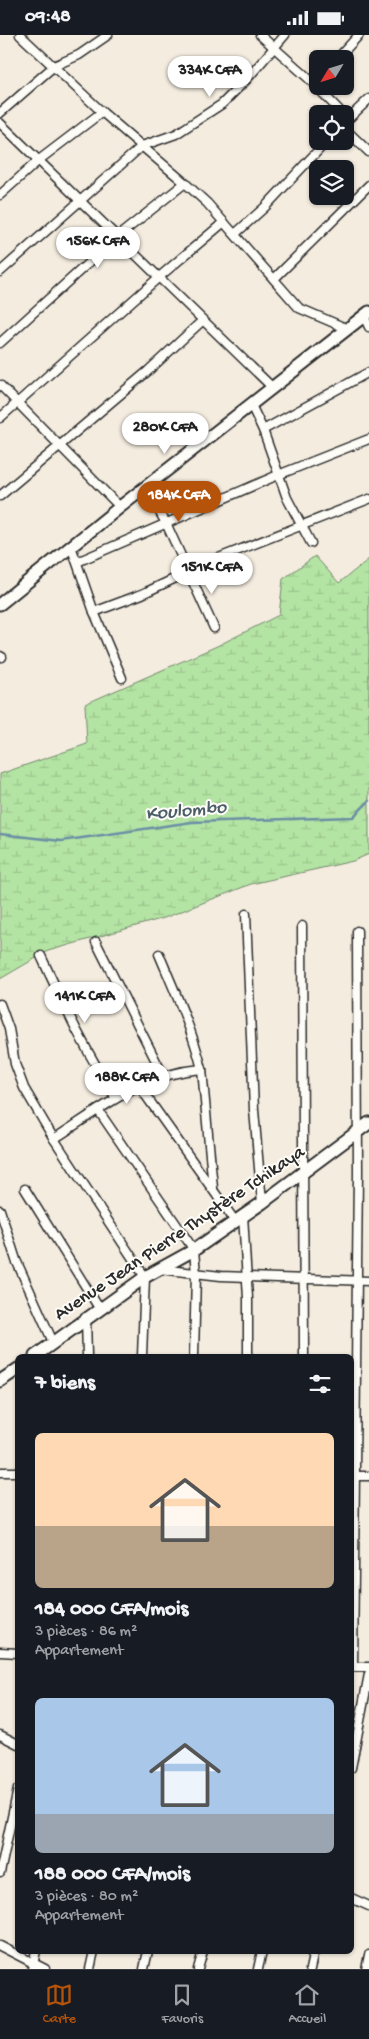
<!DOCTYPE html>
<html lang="fr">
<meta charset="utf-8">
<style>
:root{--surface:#171b24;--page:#242831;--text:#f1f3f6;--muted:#9ea1a6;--line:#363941;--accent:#b45309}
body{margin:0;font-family:"Gochi Hand",sans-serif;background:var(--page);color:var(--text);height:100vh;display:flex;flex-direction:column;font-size:19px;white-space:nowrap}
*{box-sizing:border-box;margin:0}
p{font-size:16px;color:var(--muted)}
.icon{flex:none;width:28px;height:28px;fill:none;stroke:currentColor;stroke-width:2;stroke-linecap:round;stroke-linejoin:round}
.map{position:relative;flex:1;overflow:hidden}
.drawer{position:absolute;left:15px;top:1319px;width:339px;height:600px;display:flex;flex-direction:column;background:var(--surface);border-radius:8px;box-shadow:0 1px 4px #0004}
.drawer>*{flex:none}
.needle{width:32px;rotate:232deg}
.controls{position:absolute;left:309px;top:15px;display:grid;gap:10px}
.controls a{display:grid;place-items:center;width:45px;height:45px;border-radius:8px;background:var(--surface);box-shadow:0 1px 4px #0004;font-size:25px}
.price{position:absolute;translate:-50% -42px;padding:0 11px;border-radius:18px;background:#fff;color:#222;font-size:16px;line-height:32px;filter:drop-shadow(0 1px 2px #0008)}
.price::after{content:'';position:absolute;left:50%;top:30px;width:15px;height:11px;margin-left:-8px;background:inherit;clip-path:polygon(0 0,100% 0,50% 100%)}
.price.active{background:var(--accent);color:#fff}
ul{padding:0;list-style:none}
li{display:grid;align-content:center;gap:10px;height:265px;padding:0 20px}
li span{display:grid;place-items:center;height:155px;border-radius:8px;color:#555}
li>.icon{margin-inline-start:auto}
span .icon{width:90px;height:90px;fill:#fffc;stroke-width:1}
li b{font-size:21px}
h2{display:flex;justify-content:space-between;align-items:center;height:60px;padding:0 20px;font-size:21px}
.status{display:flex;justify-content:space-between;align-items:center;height:35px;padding:0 25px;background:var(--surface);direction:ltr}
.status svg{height:14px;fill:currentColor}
.tabs{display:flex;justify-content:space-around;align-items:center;height:70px;border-top:1px solid var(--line);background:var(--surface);font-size:14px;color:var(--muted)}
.tabs a{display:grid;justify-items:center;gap:2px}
.tabs .active{color:var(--accent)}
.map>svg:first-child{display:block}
.wetland{fill:url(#wetland-marsh);stroke:#708868}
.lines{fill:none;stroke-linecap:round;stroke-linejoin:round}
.stream{stroke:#6b8fa5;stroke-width:2.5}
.street-casing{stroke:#2b2b2b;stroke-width:11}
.secondary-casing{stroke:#2b2b2b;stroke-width:15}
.street{stroke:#fdfcf7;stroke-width:8}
.secondary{stroke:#fdfcf7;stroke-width:11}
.labels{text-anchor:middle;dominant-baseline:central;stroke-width:4;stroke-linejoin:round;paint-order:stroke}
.street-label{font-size:19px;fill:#2b2b2b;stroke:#fdfcf7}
.water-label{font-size:20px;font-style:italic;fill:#4b5d68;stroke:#fdfcf7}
</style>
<div class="status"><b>09:48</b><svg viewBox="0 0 49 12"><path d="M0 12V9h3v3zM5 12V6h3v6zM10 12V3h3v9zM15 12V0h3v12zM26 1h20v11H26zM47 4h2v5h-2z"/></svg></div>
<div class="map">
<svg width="369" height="1934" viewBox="0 0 369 1934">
<defs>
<pattern id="wetland-marsh" width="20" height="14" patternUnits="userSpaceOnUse" patternTransform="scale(1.25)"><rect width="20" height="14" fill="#b4e4a4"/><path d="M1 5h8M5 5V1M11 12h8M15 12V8" fill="none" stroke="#9bc48d"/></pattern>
</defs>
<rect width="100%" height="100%" fill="#f4ecdf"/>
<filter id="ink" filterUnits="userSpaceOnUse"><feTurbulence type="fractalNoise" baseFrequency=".02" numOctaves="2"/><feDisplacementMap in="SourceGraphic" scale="10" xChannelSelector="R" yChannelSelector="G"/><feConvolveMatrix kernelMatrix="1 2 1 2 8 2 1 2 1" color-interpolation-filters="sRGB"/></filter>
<g filter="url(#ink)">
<!-- wetland -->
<path class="wetland" d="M 315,521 L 339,548 L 369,524 L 369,819 L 353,826 L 251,849 L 164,883 L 48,916 L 0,944 L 0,739 L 87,709 L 85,669 L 217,611 L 279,580 L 283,544 Z"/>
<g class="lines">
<!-- stream -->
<path class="stream" d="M 0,799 L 61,806 L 192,787 L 353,782 L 369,766"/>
<!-- street casing -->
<g class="street-casing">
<g id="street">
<path d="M 20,0 L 102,77 L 185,148 L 207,168 L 299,273 L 348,294"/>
<path d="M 260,0 L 307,42 L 343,79"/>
<path d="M 337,24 L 359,0"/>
<path d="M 0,78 L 54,31 L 79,20 L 108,0"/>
<path d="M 345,87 L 369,64"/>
<path d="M 0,88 L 273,353"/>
<path d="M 345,94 L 369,117"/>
<path d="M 0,160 L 39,125 L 102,77"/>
<path d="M 235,199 L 265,172 L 327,106"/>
<path d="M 0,237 L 142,111 L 176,99 L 222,69 L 247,44 L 285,0"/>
<path d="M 274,244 L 369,150"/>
<path d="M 364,281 L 369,292"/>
<path d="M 0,308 L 117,202 L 185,148"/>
<path d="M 0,350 L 120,472"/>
<path d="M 251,370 L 263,395 L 287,463 L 311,508"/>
<path d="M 0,383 L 158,243 L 224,187"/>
<path d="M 263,395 L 369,337"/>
<path d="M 145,452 L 166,488 L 214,593"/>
<path d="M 0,461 L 148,336 L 202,286"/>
<path d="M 71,511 L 94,577 L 122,643"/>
<path d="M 77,527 L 278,440 L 369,404"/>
<path d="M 94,577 L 142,559 L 216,524 L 369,464"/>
<path d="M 0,621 L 2,622"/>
<path d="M 246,879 L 254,1075 L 262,1168"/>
<path d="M 302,891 L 304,1321"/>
<path d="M 96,907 L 163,1040"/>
<path d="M 159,919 C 175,957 192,994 202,1034 L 213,1153"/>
<path d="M 41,921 C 64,970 86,1018 116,1063"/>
<path d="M 0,969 L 9,994 L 15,1029 L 24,1053 L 54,1104 L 145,1242 L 142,1321"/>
<path d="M 139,1051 L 235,1186"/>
<path d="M 98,1075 L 194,1215 L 196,1239 L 194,1321"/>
<path d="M 54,1104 C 101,1074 143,1038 202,1034"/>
<path d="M 25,1154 L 99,1273"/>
<path d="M 0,1175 L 16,1225 L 53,1307"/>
<path d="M 243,1180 L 248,1263 L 248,1321"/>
<path d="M 159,1234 L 221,1241 L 369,1246"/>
<path d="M 86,1282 L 87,1321"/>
<path d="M 0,1437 L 18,1437"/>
<path d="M 351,1441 L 369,1441"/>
<path d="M 0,1617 L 18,1618"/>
<path d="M 351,1632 L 369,1632"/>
<path d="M 353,1632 L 358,1137 L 357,896"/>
<path d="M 0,1700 L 18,1709"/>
<path d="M 351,1733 L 369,1639"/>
<path d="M 0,1838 L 18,1754"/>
<path d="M 351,1863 L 369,1871"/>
<path d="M 0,1911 L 45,1934"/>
<path d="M 32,1934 L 36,1916"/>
<path d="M 90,1934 L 94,1916"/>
<path d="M 144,1934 L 148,1916"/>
<path d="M 198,1934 L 203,1916"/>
<path d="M 258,1934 L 262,1916"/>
<path d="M 310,1934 L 314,1916"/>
<path d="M 366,1934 L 369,1920"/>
</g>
</g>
<!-- secondary casing -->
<g class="secondary-casing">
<g id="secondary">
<path d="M 0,569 L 120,472 L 369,277"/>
<path d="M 35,1321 L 145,1242 L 194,1215 L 262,1168 L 369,1088"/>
<path d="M 0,1346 L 18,1334"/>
</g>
</g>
<!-- street -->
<use href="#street" class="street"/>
<!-- secondary -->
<use href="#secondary" class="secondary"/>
</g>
</g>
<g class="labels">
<!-- street labels -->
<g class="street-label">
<text transform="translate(180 1199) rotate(-34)">Avenue Jean Pierre Thystère Tchikaya</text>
</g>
<!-- water labels -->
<g class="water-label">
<text transform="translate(186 777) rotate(-5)">Koulombo</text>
</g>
</g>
</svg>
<div class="controls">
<a><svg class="needle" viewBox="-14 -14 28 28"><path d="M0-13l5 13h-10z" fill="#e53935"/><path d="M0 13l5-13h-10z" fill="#9ea1a6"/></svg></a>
<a><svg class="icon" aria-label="locate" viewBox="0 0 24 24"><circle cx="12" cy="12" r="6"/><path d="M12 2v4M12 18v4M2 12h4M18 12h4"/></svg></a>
<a><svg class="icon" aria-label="layers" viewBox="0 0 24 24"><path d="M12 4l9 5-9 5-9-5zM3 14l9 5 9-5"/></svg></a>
</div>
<b class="price" style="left:210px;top:63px">334K CFA</b>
<b class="price" style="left:98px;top:234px">156K CFA</b>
<b class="price" style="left:165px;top:420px">280K CFA</b>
<b class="price active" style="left:179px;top:488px">184K CFA</b>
<b class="price" style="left:212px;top:560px">151K CFA</b>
<b class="price" style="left:85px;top:989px">141K CFA</b>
<b class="price" style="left:127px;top:1070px">188K CFA</b>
<section class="drawer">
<h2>7 biens<svg class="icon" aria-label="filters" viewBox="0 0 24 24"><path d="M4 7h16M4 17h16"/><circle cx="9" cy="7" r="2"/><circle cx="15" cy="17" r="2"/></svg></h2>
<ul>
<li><span style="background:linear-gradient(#ffd9b3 60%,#b9a48a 0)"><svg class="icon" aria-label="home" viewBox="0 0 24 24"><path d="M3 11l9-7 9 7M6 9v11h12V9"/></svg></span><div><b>184 000 CFA/mois</b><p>3 pièces · 86 m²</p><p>Appartement</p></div></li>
<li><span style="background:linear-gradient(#a9c7e8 75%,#9aa5b1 0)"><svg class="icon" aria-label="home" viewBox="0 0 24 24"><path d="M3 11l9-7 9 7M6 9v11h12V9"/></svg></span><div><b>188 000 CFA/mois</b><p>3 pièces · 80 m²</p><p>Appartement</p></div></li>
</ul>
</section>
</div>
<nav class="tabs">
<a class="active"><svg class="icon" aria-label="map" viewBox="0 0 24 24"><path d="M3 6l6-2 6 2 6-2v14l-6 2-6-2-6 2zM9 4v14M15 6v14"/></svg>Carte</a>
<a><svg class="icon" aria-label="saved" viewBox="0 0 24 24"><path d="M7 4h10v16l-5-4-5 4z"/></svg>Favoris</a>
<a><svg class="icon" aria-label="home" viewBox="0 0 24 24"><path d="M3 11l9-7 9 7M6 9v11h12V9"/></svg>Accueil</a>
</nav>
